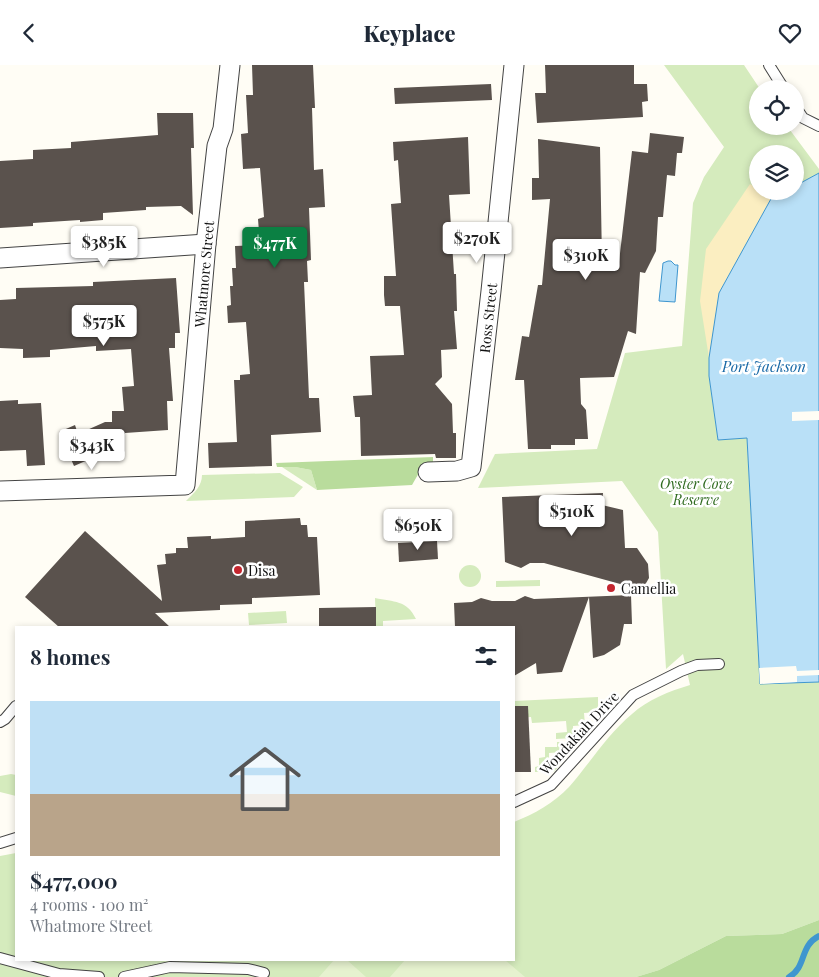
<!DOCTYPE html>
<meta charset="utf-8">
<style>
:root{--surface:#fff;--page:#f6f6f7;--text:#1f2937;--muted:#747a83;--line:#e0e1e3;--accent:#0b8043}
body{margin:0;font-family:"Playfair Display",serif;background:var(--page);color:var(--text);height:100vh;display:flex;flex-direction:column;font-size:19px;white-space:nowrap}
*{box-sizing:border-box;margin:0}
p{font-size:16px;color:var(--muted)}
.icon{flex:none;width:28px;height:28px;fill:none;stroke:currentColor;stroke-width:2;stroke-linecap:round;stroke-linejoin:round}
.map{position:relative;flex:1;overflow:hidden}
.side{position:absolute;left:15px;top:561px;width:500px;height:335px;display:flex;flex-direction:column;background:var(--surface);border-radius:0px;box-shadow:0 2px 8px #0003}
.side>*{flex:none}
.tools{position:absolute;left:749px;top:15px;display:grid;gap:10px}
.tools a{display:grid;place-items:center;width:55px;height:55px;border-radius:50%;background:var(--surface);box-shadow:0 2px 8px #0003;font-size:25px}
.price{position:absolute;translate:-50% -42px;padding:0 11px;border-radius:5px;background:#fff;color:#222;font-size:16px;line-height:32px;filter:drop-shadow(0 1px 2px #0008)}
.price::after{content:'';position:absolute;left:50%;top:30px;width:15px;height:11px;margin-left:-8px;background:inherit;clip-path:polygon(0 0,100% 0,50% 100%)}
.price.selected{background:var(--accent);color:#fff}
ul{padding:0;list-style:none}
li{display:grid;align-content:center;gap:10px;height:265px;padding:0 15px}
li+li{border-top:1px solid var(--line)}
li span{display:grid;place-items:center;height:155px;border-radius:0px;color:#555}
li>.icon{margin-inline-start:auto}
span .icon{width:90px;height:90px;fill:#fffc;stroke-width:1}
li b{font-size:21px}
h2{display:flex;justify-content:space-between;align-items:center;height:60px;padding:0 15px;font-size:21px}
header{display:flex;justify-content:space-between;align-items:center;height:65px;padding:0 15px;background:var(--surface);font-size:22px;font-weight:800}
.map>svg:first-child{display:block}
.green{fill:#d5ebbd}
.forest{fill:#b9dc9c}
.sand{fill:#fbeec1}
.pitch{fill:#e6f2cf}
.water{fill:#b9e0f7;stroke:#3f96cf}
.pier{fill:#fffdf5}
.lines{fill:none;stroke-linecap:round;stroke-linejoin:round}
.stream{stroke:#3f96cf;stroke-width:6}
.building{fill:#5a524d}
.lane-casing{stroke:#444;stroke-width:12}
.street-casing{stroke:#444;stroke-width:21}
.lane{stroke:#fff;stroke-width:10}
.street{stroke:#fff;stroke-width:19}
.poi-dot{fill:#c4262e;stroke:#fff;stroke-width:2}
.labels{text-anchor:middle;dominant-baseline:central;stroke-width:5;stroke-linejoin:round;paint-order:stroke}
.street-label{font-size:14px;fill:#111;stroke:#fff}
.park-label{font-size:14px;font-style:italic;fill:#2f6b1f;stroke:#fff}
.poi-label{font-size:14px;fill:#111;stroke:#fff;text-anchor:start}
.water-label{font-size:15px;font-style:italic;fill:#1768a6;stroke:#fff}
</style>
<header><svg class="icon" aria-label="back" viewBox="0 0 24 24"><path d="M15 5l-7 7 7 7"/></svg>Keyplace<svg class="icon" aria-label="heart" viewBox="0 0 24 24"><path d="M12 20l-8-8c-3-5 5-10 8-4 3-6 11-1 8 4z"/></svg></header>
<div class="map">
<svg width="819" height="912" viewBox="0 0 819 912">
<rect width="100%" height="100%" fill="#fffdf5"/>
<!-- green -->
<g class="green">
<path d="M 664,0 L 744,0 L 760,24 L 758,24 L 758,61 L 787,61 L 819,104 L 819,108 L 795,121 L 795,89 L 758,89 L 758,126 L 784,126 L 772,132 L 719,228 L 709,293 L 709,311 L 718,375 L 747,373 L 760,618 L 819,617 L 819,855 L 782,869 L 726,871 L 659,905 L 636,912 L 0,912 L 0,791 L 16,788 L 16,895 L 514,895 L 514,757 C 534,749 554,738 569,722 C 590,698 607,670 632,649 C 647,635 670,626 690,620 L 683,589 L 666,604 L 658,467 L 622,416 L 478,423 L 495,389 L 597,384 L 625,288 L 682,281 L 693,138 L 704,112 L 724,82 Z"/>
<path d="M 282,402 L 295,402 L 311,405 L 317,425 Z"/>
<path d="M 280,408 L 303,422 L 294,432 L 186,436 C 194,428 202,421 202,410 Z"/>
<circle cx="470" cy="511" r="11"/>
<path d="M 540,515 L 540,521 L 496,522 L 496,516 Z"/>
<path d="M 375,533 C 394,537 407,535 416,554 L 383,556 L 383,562 L 376,562 Z"/>
<path d="M 286,546 L 287,558 L 249,560 L 248,548 Z"/>
<path d="M 598,632 L 598,647 L 584,648 L 585,660 L 573,661 L 573,673 L 556,674 L 556,668 L 567,667 L 566,656 L 532,658 L 531,652 L 514,653 L 514,636 Z"/>
<path d="M 557,677 L 561,677 L 561,687 L 549,688 L 549,698 L 561,698 L 554,707 L 535,707 L 535,702 L 539,701 L 539,693 L 545,692 L 545,682 L 557,682 Z"/>
<path d="M 11,709 L 16,710 L 16,731 L 0,727 L 0,711 Z"/>
</g>
<!-- forest -->
<g class="forest">
<path d="M 433,392 L 433,405 L 420,406 L 412,420 L 317,425 L 311,405 L 295,402 L 277,402 L 276,398 Z"/>
<path d="M 819,855 L 819,912 L 636,912 L 659,905 L 726,871 L 782,869 Z"/>
</g>
<!-- sand -->
<path class="sand" d="M 750,119 L 757,123 L 758,126 L 762,126 L 772,132 L 719,228 L 709,293 L 700,236 L 706,184 Z"/>
<!-- pitch -->
<g class="pitch">
<path d="M 334,895 L 347,895 L 366,912 L 319,912 Z"/>
<path d="M 405,895 L 505,895 L 525,912 L 390,912 Z"/>
</g>
<!-- water -->
<g class="water">
<path d="M 819,108 L 819,617 L 760,619 L 747,373 L 718,375 L 709,311 L 709,293 L 719,228 L 772,132 L 784,126 L 795,126 L 795,121 Z"/>
<path d="M 668,196 L 671,196 L 675,200 L 678,200 L 675,237 L 659,236 L 663,198 Z"/>
</g>
<!-- pier -->
<g class="pier">
<path d="M 819,346 L 819,355 L 792,356 L 792,347 Z"/>
<path d="M 796,601 L 797,606 L 819,605 L 819,610 L 797,611 L 797,617 L 760,619 L 759,603 Z"/>
</g>
<g class="lines">
<!-- stream -->
<path class="stream" d="M 789,912 C 807,902 799,881 819,871"/>
</g>
<!-- building -->
<g class="building">
<path d="M 252,0 L 313,0 L 315,43 L 312,43 L 314,105 L 323,104 L 325,142 L 309,143 L 311,195 L 307,196 L 308,217 L 304,217 L 309,333 L 319,333 L 321,367 L 271,370 L 272,401 L 209,403 L 208,378 L 237,377 L 234,315 L 240,315 L 240,310 L 250,309 L 246,257 L 228,258 L 227,241 L 231,240 L 230,221 L 233,221 L 232,203 L 236,203 L 235,181 L 260,180 L 258,154 L 264,152 L 260,103 L 243,104 L 241,69 L 248,68 L 246,30 L 253,30 Z"/>
<path d="M 545,0 L 634,0 L 634,19 L 647,19 L 648,36 L 642,37 L 643,52 L 537,58 L 535,28 L 546,28 Z"/>
<path d="M 491,19 L 492,35 L 395,39 L 394,23 Z"/>
<path d="M 157,48 L 193,48 L 194,83 L 191,83 L 193,150 L 181,141 L 146,142 L 146,145 L 103,148 L 103,155 L 80,157 L 80,155 L 33,158 L 33,161 L 0,163 L 0,96 L 33,94 L 33,85 L 71,83 L 71,77 L 158,70 Z"/>
<path d="M 650,68 L 684,72 L 682,88 L 677,88 L 675,111 L 667,110 L 663,152 L 658,152 L 656,186 L 645,208 L 640,207 L 636,269 L 628,266 L 614,312 L 580,313 L 581,339 L 586,345 L 588,374 L 575,374 L 575,380 L 551,380 L 551,384 L 528,384 L 524,315 L 515,315 L 522,271 L 529,272 L 538,220 L 542,220 L 550,134 L 532,135 L 532,113 L 539,113 L 538,74 L 600,82 L 602,196 L 619,197 L 632,86 L 648,88 Z"/>
<path d="M 468,72 L 470,129 L 449,130 L 454,209 L 456,209 L 457,246 L 454,246 L 457,284 L 441,285 L 442,312 L 435,319 L 452,339 L 453,368 L 456,368 L 456,393 L 436,393 L 435,389 L 361,391 L 360,352 L 355,352 L 353,331 L 372,330 L 370,291 L 404,290 L 400,241 L 385,241 L 384,230 L 384,211 L 396,211 L 391,139 L 401,138 L 398,95 L 394,96 L 393,77 Z"/>
<path d="M 176,213 L 180,268 L 175,268 L 175,283 L 169,283 L 173,336 L 167,336 L 168,365 L 125,368 L 125,386 L 119,392 L 110,391 L 106,387 L 74,401 L 59,367 L 75,360 L 78,369 L 105,357 L 112,357 L 112,346 L 124,346 L 122,322 L 134,321 L 131,284 L 96,286 L 96,281 L 50,285 L 50,292 L 23,293 L 23,284 L 0,283 L 0,235 L 16,234 L 16,223 L 93,221 L 93,217 Z"/>
<path d="M 18,335 L 18,339 L 41,338 L 45,400 L 27,401 L 26,385 L 0,386 L 0,336 Z"/>
<path d="M 603,428 L 602,440 L 623,445 L 625,483 L 637,483 L 648,499 L 649,513 L 642,525 L 544,498 L 530,498 L 521,503 L 505,497 L 502,432 Z"/>
<path d="M 300,453 L 301,460 L 307,460 L 308,472 L 317,472 L 320,530 L 252,533 L 252,539 L 220,540 L 220,545 L 155,548 L 170,562 L 59,562 L 25,532 L 85,466 L 162,536 L 157,500 L 166,499 L 165,489 L 176,488 L 176,483 L 188,483 L 187,472 L 211,471 L 211,474 L 245,472 L 245,456 Z"/>
<path d="M 437,476 L 438,494 L 399,497 L 398,478 Z"/>
<path d="M 631,530 L 632,559 L 624,559 L 620,580 L 604,590 L 593,593 L 589,532 L 562,607 L 537,609 L 536,598 L 514,611 L 514,562 L 455,562 L 454,538 L 472,537 L 481,533 L 492,536 L 515,536 L 525,531 L 534,534 Z"/>
<path d="M 376,542 L 376,562 L 319,562 L 319,543 Z"/>
<path d="M 514,641 L 528,641 L 531,707 L 514,707 Z"/>
</g>
<g class="lines">
<!-- lane casing -->
<g class="lane-casing">
<g id="lane">
<path d="M 769,0 L 784,24"/>
<path d="M 795,41 L 803,53 L 819,61"/>
<path d="M 0,657 L 5,654 L 16,641"/>
<path d="M 514,737 L 551,720 L 633,630 L 681,606 L 697,600 L 719,599"/>
<path d="M 0,778 L 16,773"/>
<path d="M 0,893 L 59,909 L 99,912"/>
<path d="M 124,912 L 170,902 L 248,904 L 264,908"/>
</g>
</g>
<!-- street casing -->
<g class="street-casing">
<g id="street">
<path d="M 0,193 L 206,179"/>
<path d="M 428,407 L 457,406 L 471,402 L 491,226 L 514,0"/>
<path d="M 0,426 L 185,420 L 206,179 L 217,81 L 223,64 L 230,0"/>
</g>
</g>
<!-- lane -->
<use href="#lane" class="lane"/>
<!-- street -->
<use href="#street" class="street"/>
</g>
<!-- markers -->
<g class="poi-dot">
<circle cx="238" cy="505" r="5"/>
<circle cx="611" cy="523" r="5"/>
</g>
<g class="labels">
<!-- street labels -->
<g class="street-label">
<text transform="translate(204 209) rotate(-85)">Whatmore Street</text>
<text transform="translate(488 253) rotate(-84)">Ross Street</text>
<text transform="translate(579 668) rotate(-47)">Wondakiah Drive</text>
</g>
<!-- park labels -->
<g class="park-label">
<text x="696" y="418">Oyster Cove<tspan x="696" dy="16">Reserve</tspan></text>
</g>
<!-- poi labels -->
<g class="poi-label">
<text x="248" y="505">Disa</text>
<text x="621" y="523">Camellia</text>
</g>
<!-- water labels -->
<g class="water-label">
<text x="764" y="301">Port Jackson</text>
</g>
</g>
</svg>
<div class="tools">
<a><svg class="icon" aria-label="locate" viewBox="0 0 24 24"><circle cx="12" cy="12" r="6"/><path d="M12 2v4M12 18v4M2 12h4M18 12h4"/></svg></a>
<a><svg class="icon" aria-label="layers" viewBox="0 0 24 24"><path d="M12 4l9 5-9 5-9-5zM3 14l9 5 9-5"/></svg></a>
</div>
<b class="price" style="left:477px;top:199px">$270K</b>
<b class="price" style="left:104px;top:203px">$385K</b>
<b class="price selected" style="left:275px;top:204px">$477K</b>
<b class="price" style="left:586px;top:216px">$310K</b>
<b class="price" style="left:104px;top:282px">$575K</b>
<b class="price" style="left:92px;top:406px">$343K</b>
<b class="price" style="left:572px;top:472px">$510K</b>
<b class="price" style="left:418px;top:486px">$650K</b>
<section class="side">
<h2>8 homes<svg class="icon" aria-label="filters" viewBox="0 0 24 24"><path d="M4 7h16M4 17h16"/><circle cx="9" cy="7" r="2"/><circle cx="15" cy="17" r="2"/></svg></h2>
<ul>
<li><span style="background:linear-gradient(#bfe0f5 60%,#b9a48a 0)"><svg class="icon" aria-label="home" viewBox="0 0 24 24"><path d="M3 11l9-7 9 7M6 9v11h12V9"/></svg></span><div><b>$477,000</b><p>4 rooms · 100 m²</p><p>Whatmore Street</p></div></li>
</ul>
</section>
</div>
